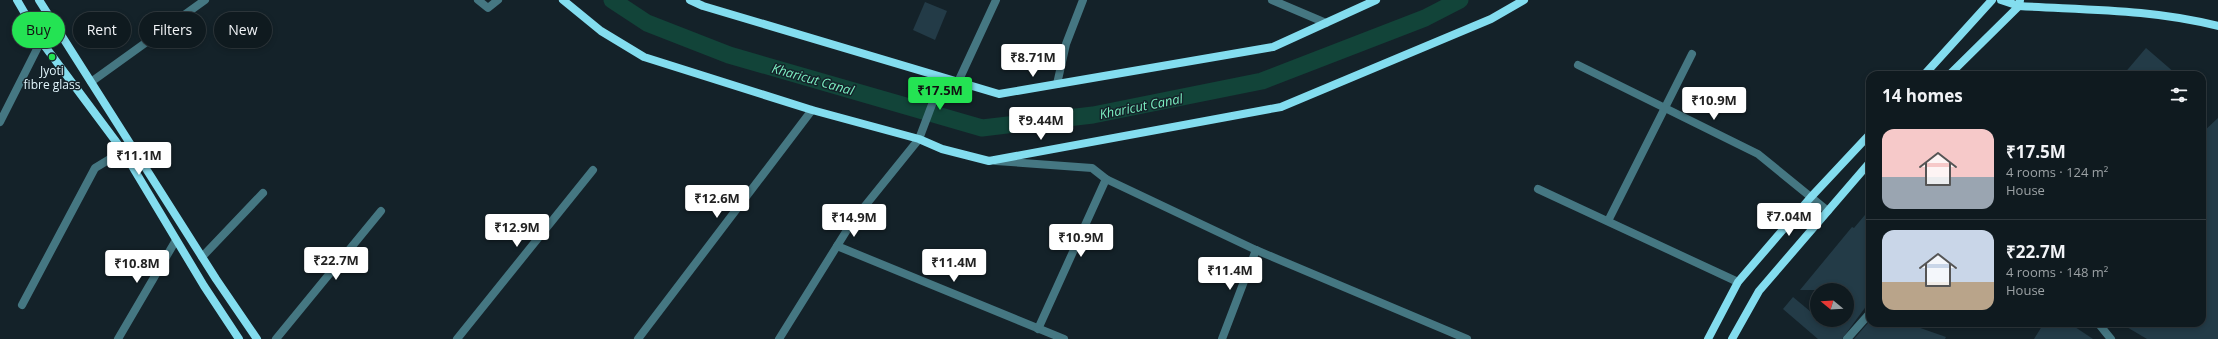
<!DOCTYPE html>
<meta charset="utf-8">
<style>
:root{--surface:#0f1a1f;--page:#1d272c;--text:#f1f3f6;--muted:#9ba1a4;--line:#2f383d;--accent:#24e353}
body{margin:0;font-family:"Open Sans",sans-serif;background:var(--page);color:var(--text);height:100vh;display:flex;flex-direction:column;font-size:15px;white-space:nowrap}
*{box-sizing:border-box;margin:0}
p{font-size:13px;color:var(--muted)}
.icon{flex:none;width:22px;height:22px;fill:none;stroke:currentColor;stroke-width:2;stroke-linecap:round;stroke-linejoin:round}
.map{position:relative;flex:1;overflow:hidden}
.panel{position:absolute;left:1866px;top:71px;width:340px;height:256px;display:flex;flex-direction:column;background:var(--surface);border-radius:12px;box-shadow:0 2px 6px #0003,0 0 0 1px var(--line)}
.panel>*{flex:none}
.guide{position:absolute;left:12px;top:12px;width:380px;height:36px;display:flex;gap:8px}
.needle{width:26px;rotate:288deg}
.tools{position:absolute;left:1810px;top:283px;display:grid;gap:8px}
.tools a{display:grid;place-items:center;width:44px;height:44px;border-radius:50%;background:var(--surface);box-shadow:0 2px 6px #0003,0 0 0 1px var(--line);font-size:20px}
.price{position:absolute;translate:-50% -34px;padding:0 9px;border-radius:4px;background:#fff;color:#222;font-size:13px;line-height:26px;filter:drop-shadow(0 1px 2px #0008)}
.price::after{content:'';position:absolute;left:50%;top:24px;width:12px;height:9px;margin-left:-6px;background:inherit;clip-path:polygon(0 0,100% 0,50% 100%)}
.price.on{background:var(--accent);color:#111}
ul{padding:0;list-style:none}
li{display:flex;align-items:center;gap:12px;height:100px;padding:0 16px}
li+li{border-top:1px solid var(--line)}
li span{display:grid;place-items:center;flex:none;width:112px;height:80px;border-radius:12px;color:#555}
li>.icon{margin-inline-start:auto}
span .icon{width:48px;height:48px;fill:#fffc;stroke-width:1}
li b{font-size:17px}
h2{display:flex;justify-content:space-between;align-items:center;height:48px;padding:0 16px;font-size:17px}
.chip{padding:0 14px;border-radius:18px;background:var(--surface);box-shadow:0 2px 6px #0003,0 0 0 1px var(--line);font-size:14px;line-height:36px}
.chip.on{background:var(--accent);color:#111}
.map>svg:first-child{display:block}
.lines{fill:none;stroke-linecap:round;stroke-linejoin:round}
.canal{stroke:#124439;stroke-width:17}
.building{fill:#233b47}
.lane{stroke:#457782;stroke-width:8}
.street{stroke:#457782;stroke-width:8}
.secondary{stroke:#83ddef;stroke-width:8}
.poi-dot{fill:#24e353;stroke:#142229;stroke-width:1.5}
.labels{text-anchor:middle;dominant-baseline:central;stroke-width:3;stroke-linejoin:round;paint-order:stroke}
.poi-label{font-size:12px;fill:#e0f4fb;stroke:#142229}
.water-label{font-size:13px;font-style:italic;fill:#7beec1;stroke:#142229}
</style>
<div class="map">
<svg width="2218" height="339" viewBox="0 0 2218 339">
<rect width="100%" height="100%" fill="#142229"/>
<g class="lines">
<!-- canal -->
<path class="canal" d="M 612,0 L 647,23 L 729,55 L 982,128 L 1093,115 L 1262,81 L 1425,18 L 1460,0"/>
</g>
<!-- building -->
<g class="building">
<path d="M 925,2 L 947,11 L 935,40 L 913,30 Z"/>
<path d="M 2146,48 L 2168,67 L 2177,75 L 2123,75 Z"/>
<path d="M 2218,118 L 2218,339 L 2147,339 L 2120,323 L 2202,323 L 2202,133 Z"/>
<path d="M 1870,209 L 1870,301 L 1842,339 L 1818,339 L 1783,309 L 1793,297 L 1817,317 L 1817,320 L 1847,320 L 1847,290 L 1800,290 L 1852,227 L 1854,228 Z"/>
<path d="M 1868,323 L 1906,323 L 1946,337 L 1945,339 L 1854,339 Z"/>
<path d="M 2044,323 L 2069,323 L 2093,339 L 2034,339 Z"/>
</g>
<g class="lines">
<!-- lane -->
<g class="lane">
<path d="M 1538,189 L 1738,282"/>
<path d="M 1608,221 L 1692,54"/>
</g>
<!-- street -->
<g class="street">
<path d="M 478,0 L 488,8 L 498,0"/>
<path d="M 1272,0 L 1326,23"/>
<path d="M 1578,65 L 1758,154 L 1828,211"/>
<path d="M 91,82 L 205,0"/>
<path d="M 958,82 L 996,0"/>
<path d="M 1057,84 L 1066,44 L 1083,0"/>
<path d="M 0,122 L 41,41"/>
<path d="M 996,161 L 1092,168 L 1106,179 L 1256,250 L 1467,339"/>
<path d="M 837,246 L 1064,339"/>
<path d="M 202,257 L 263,193"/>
<path d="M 22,305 L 95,168 L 123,151"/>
<path d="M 2098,323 L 2111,339"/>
<path d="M 1038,329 L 1106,179"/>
<path d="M 118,339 L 176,240"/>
<path d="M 276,339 L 381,211"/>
<path d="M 457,339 L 593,170"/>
<path d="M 638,339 L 812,110"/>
<path d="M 779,339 L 852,222 L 919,139 L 942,78"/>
<path d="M 1222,339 L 1256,250"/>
<path d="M 1847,339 L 1870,313"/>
</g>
<!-- secondary -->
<g class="secondary">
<path d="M 17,0 L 41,41 L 123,151 L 204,286 L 239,339"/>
<path d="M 39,0 L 216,279 L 257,339"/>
<path d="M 563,0 L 601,31 L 644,57 L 812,110 L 919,139 L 942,149 L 989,161 L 1281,107 L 1491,19 L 1524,0"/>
<path d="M 690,0 L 703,6 L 999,94 L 1273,47 L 1376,0"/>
<path d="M 2001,0 L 2019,6 C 2085,10 2153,9 2218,26"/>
<path d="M 1924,75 L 1992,0"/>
<path d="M 1949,75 L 2019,6 L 2020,0"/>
<path d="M 1708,339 L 1738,282 L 1811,197 L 1870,134"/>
<path d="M 1732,339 L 1759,291 L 1870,162"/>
</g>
</g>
<!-- markers -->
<circle class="poi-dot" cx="52" cy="57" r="4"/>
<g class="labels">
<!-- poi labels -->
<g class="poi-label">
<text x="52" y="70">Jyoti<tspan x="52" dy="14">fibre glass</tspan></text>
</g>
<!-- water labels -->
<g class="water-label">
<text transform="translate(813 79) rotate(16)">Kharicut Canal</text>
<text transform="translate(1141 106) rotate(-11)">Kharicut Canal</text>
</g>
</g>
</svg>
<div class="tools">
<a><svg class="needle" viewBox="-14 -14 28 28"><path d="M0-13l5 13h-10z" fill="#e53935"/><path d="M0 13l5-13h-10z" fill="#9ba1a4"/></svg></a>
</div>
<b class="price" style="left:1033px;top:78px">₹8.71M</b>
<b class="price on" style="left:940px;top:111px">₹17.5M</b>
<b class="price" style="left:1714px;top:121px">₹10.9M</b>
<b class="price" style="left:1041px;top:141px">₹9.44M</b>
<b class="price" style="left:139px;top:176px">₹11.1M</b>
<b class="price" style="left:717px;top:219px">₹12.6M</b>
<b class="price" style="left:1789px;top:237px">₹7.04M</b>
<b class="price" style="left:854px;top:238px">₹14.9M</b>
<b class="price" style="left:517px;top:248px">₹12.9M</b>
<b class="price" style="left:1081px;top:258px">₹10.9M</b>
<b class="price" style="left:336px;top:281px">₹22.7M</b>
<b class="price" style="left:954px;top:283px">₹11.4M</b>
<b class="price" style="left:137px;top:284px">₹10.8M</b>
<b class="price" style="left:1230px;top:291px">₹11.4M</b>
<div class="guide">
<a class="chip on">Buy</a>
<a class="chip">Rent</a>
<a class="chip">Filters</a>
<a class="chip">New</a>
</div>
<section class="panel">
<h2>14 homes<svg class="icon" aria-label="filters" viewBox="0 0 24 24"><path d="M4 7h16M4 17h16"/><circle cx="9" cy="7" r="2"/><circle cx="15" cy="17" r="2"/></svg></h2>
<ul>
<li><span style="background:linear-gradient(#f6c9c9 60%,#9aa5b1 0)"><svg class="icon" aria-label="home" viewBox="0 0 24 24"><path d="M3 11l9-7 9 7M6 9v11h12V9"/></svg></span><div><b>₹17.5M</b><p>4 rooms · 124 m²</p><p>House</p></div></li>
<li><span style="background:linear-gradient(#c9d6e8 65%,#b9a48a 0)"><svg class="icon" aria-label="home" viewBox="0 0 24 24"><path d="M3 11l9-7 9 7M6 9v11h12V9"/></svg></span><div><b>₹22.7M</b><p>4 rooms · 148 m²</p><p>House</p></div></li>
</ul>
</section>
</div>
